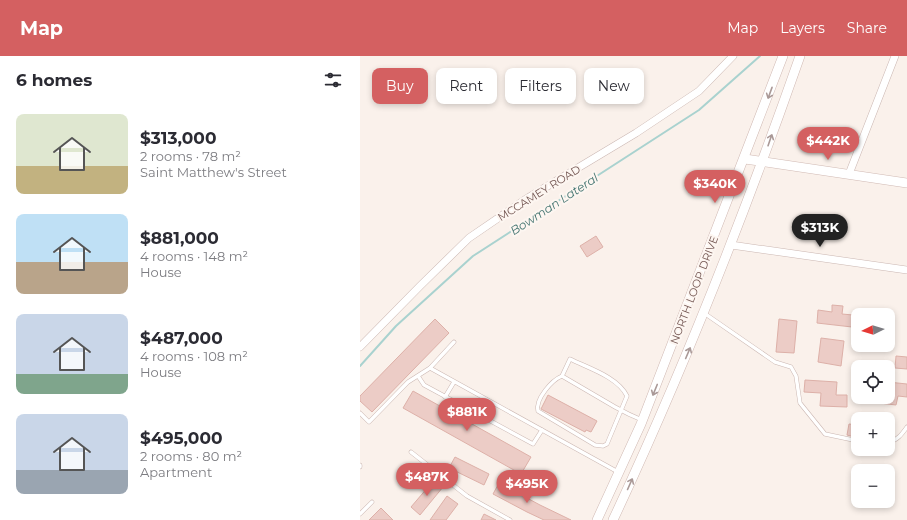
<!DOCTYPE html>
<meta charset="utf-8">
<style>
:root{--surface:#fff;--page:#f7f7f7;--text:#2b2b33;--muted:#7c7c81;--accent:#d46061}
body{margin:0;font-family:Montserrat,sans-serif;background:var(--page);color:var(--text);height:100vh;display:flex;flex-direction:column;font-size:15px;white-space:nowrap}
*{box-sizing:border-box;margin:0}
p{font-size:13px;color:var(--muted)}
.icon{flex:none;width:22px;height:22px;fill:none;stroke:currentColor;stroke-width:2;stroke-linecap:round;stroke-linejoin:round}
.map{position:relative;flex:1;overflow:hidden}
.side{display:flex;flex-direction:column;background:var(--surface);width:360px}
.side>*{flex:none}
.top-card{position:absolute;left:12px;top:12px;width:380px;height:36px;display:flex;gap:8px}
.needle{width:26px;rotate:265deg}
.tools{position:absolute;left:491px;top:252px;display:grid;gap:8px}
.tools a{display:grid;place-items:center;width:44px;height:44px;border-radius:8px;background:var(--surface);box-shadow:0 2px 6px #0003;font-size:20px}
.price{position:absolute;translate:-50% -34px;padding:0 9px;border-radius:14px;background:var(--accent);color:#fff;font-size:13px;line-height:26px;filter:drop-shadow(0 1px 2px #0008)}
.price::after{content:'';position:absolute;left:50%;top:24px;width:12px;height:9px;margin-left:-6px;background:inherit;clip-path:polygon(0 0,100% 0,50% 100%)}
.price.selected{background:#222;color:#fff}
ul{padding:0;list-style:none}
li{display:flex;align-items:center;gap:12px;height:100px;padding:0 16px}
li span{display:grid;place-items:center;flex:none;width:112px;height:80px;border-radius:8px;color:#555}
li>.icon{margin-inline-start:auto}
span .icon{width:48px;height:48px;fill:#fffc;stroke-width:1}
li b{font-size:17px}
h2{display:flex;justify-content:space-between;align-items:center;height:48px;padding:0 16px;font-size:17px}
.chip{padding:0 14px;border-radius:8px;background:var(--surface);box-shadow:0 2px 6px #0003;font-size:14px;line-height:36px}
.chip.selected{background:var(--accent);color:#fff}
header{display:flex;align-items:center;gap:24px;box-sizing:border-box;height:56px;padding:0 20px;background:var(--accent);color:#fff}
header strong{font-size:19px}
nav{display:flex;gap:22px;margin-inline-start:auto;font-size:14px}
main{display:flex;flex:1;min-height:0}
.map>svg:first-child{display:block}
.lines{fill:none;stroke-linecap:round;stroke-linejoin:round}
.stream{stroke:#a9d2cf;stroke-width:2}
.building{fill:#ecccc6;stroke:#ddb0a8}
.lane-casing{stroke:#cbb7b2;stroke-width:4.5}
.street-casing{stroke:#cbb7b2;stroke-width:8}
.secondary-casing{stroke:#d0b9b3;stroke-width:10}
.lane{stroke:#fff;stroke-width:3.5}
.street{stroke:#fff;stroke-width:7}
.secondary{stroke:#fff;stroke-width:9}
.oneway{stroke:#aa9997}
.labels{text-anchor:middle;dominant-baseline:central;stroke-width:4;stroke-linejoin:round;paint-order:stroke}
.street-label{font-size:11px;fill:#725551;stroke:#fdf6f1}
.water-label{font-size:12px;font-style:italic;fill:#467672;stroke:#fdf6f1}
</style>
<header>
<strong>Map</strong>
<nav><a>Map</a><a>Layers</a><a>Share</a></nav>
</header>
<main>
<section class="side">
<h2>6 homes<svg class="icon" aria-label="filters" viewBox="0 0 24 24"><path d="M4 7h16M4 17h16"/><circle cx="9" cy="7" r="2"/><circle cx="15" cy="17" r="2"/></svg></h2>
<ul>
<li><span style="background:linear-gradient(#dfe7d0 65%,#c2b280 0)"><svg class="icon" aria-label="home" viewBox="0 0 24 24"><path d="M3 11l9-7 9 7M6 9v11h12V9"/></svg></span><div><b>$313,000</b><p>2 rooms · 78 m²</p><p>Saint Matthew's Street</p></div></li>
<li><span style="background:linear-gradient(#bfe0f5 60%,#b9a48a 0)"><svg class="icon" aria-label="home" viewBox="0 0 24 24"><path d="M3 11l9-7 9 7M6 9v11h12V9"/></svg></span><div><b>$881,000</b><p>4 rooms · 148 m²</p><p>House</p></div></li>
<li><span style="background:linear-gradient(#c9d6e8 75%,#7fa58c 0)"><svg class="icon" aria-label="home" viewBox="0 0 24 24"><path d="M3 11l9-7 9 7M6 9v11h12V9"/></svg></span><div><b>$487,000</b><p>4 rooms · 108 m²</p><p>House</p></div></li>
<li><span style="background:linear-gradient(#c9d6e8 70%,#9aa5b1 0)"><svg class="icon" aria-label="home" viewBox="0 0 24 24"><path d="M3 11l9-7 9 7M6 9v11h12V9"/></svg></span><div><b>$495,000</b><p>2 rooms · 80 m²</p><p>Apartment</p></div></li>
</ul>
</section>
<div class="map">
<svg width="547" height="464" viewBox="0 0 547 464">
<rect width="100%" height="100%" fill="#faf1eb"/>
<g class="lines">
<!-- stream -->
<path class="stream" d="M 0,310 L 36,270 L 113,200 L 339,54 L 400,0"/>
</g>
<!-- building -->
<g class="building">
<path d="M 236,180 L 243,191 L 227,201 L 220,190 Z"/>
<path d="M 472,249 L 483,250 L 482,258 L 493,259 L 492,271 L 457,267 L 458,254 L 472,256 Z"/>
<path d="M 75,263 L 89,277 L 12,356 L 0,345 L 0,340 Z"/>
<path d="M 419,263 L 437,265 L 434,297 L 416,296 Z"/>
<path d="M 461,282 L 484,285 L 481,310 L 458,306 Z"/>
<path d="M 536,300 L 547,301 L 547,313 L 535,312 Z"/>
<path d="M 445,324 L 477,326 L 476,339 L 487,339 L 487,351 L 460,350 L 461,337 L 444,336 Z"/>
<path d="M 528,326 L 547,328 L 547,341 L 538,340 L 536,349 L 511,346 L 511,341 L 528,341 Z"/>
<path d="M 53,335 L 171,401 L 161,418 L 43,352 Z"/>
<path d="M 188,339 L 237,365 L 231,376 L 226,374 L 225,376 L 181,353 Z"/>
<path d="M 528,363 L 534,364 L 532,381 L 528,381 Z"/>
<path d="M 489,368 L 498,369 L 498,382 L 487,379 Z"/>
<path d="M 95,401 L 129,418 L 124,429 L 89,412 Z"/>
<path d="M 74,424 L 83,431 L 60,459 L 51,451 Z"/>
<path d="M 139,427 L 180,449 L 211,464 L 184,464 L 167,456 L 133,438 Z"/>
<path d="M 87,440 L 98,448 L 86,464 L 70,464 Z"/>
<path d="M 21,452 L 33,464 L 9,464 Z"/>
<path d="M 124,458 L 136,464 L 121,464 Z"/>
</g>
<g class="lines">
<!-- lane casing -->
<g class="lane-casing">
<g id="lane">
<path d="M 344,257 L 415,306 L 431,311 L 436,320 L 440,347 L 465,378 L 498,385"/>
<path d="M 94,286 L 70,312 L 258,416"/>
<path d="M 58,320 L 64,329 L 173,388 L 182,374"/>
<path d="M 202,320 L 210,303 C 228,312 258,321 267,340 L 247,388 L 243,390 L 235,389 L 178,355 C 175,343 192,324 202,320 L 255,351 C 264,356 272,360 282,364"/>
<path d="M 85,341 L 94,326"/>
<path d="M 0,357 L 9,366 L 48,326 L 70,312"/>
<path d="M 528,386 C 537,385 542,378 547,371"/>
<path d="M 51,396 L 107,440 L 150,464"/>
<path d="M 0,409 L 0,411"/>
<path d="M 0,458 L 12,446"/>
</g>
</g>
<!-- street casing -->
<g class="street-casing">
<g id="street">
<path d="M 489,118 L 535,0"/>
<path d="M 371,189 L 547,214"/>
<path d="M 0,291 L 60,230 L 109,182 L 166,143 L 276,77 L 339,35 L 373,0"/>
</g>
</g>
<!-- secondary casing -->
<g class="secondary-casing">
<g id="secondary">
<path d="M 385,103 L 547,127"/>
<path d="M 237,464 L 281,368 L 423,0"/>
<path d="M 253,464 C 324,313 385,157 440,0"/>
</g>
</g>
<!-- lane -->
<use href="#lane" class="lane"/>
<!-- street -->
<use href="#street" class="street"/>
<!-- secondary -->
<use href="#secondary" class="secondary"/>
</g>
<!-- one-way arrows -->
<defs><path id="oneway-shaft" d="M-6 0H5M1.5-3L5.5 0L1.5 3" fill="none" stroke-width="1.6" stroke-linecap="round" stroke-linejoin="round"/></defs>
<g class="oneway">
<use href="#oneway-shaft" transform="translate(410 37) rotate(110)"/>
<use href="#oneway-shaft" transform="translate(410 84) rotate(-71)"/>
<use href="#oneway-shaft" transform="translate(328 297) rotate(-67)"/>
<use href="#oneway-shaft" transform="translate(295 334) rotate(112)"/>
<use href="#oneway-shaft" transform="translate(270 428) rotate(-66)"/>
</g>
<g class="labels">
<!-- street labels -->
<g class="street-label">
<text transform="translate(179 137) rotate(-32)">MCCAMEY ROAD</text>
<text transform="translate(334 234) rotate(-69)">NORTH LOOP DRIVE</text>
</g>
<!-- water labels -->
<g class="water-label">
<text transform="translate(194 148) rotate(-33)">Bowman Lateral</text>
</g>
</g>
</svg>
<div class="tools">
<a><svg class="needle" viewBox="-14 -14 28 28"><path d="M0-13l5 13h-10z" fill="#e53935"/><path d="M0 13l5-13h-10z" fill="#7c7c81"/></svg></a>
<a><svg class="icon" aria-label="locate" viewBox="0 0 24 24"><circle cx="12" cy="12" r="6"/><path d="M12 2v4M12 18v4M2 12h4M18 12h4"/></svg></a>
<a>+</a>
<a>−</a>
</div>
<b class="price" style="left:468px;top:105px">$442K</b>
<b class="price" style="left:355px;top:148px">$340K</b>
<b class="price selected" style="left:460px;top:192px">$313K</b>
<b class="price" style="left:107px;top:376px">$881K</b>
<b class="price" style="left:67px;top:441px">$487K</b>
<b class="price" style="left:167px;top:448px">$495K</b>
<div class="top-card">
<a class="chip selected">Buy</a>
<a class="chip">Rent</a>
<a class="chip">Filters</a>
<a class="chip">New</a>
</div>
</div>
</main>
